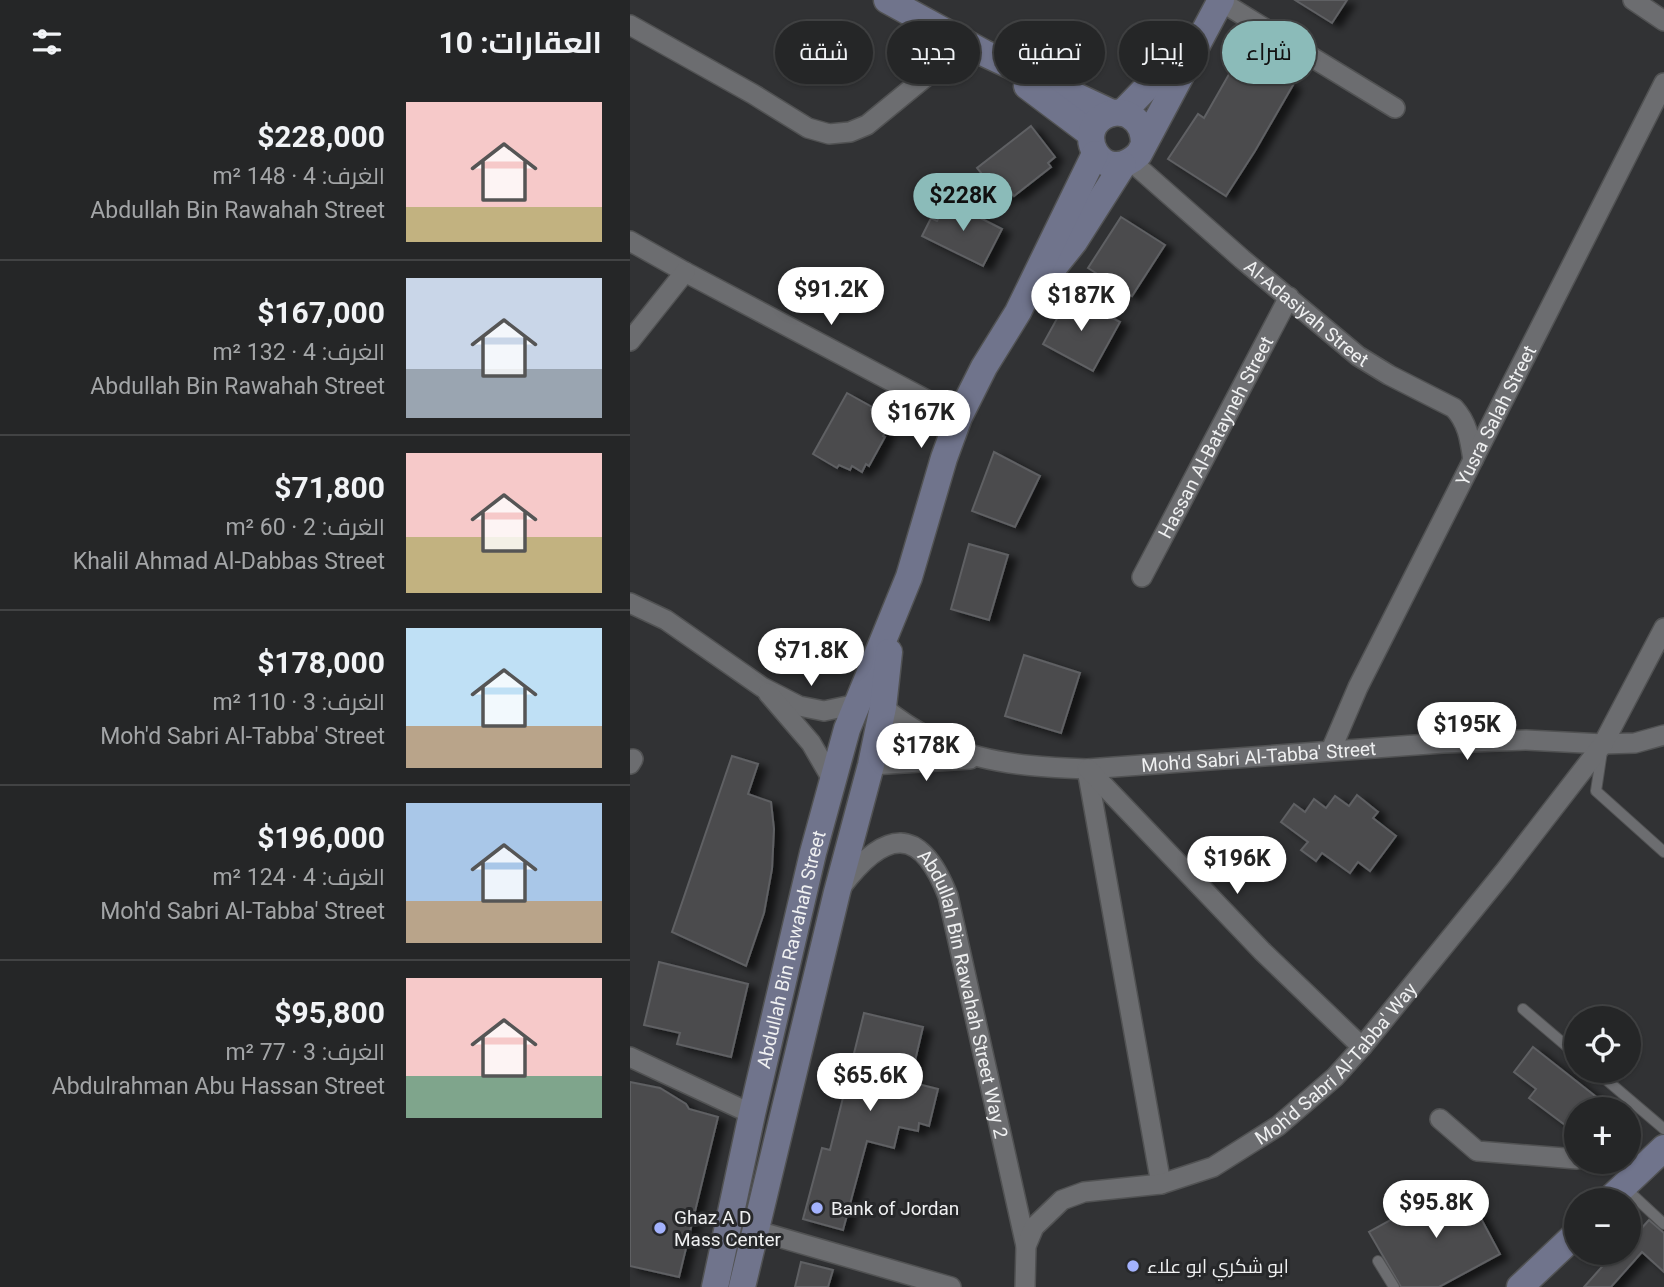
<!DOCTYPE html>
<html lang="ar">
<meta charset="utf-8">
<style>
:root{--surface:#252627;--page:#313233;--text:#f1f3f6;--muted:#a3a5a7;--line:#424344;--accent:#8bbbb9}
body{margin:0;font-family:Roboto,Cairo,sans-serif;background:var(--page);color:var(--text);direction:rtl;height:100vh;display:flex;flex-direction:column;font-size:26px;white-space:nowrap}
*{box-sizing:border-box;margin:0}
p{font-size:23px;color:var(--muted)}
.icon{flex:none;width:38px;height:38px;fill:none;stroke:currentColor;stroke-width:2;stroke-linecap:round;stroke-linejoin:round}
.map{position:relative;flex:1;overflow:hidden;direction:ltr}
.panel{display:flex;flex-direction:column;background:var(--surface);width:630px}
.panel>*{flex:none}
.top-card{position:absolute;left:21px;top:21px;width:665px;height:63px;direction:rtl;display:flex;gap:14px}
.fabs{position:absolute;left:934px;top:1006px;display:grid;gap:14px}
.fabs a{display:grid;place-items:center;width:77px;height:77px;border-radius:50%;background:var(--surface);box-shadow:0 2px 5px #0004,0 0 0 2px var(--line);font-size:35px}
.price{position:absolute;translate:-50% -60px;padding:0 16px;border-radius:24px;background:#fff;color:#222;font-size:23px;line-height:46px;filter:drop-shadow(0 2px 4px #0008)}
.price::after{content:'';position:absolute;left:50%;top:42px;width:21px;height:16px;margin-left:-10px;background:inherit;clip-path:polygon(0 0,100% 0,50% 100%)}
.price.current{background:var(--accent);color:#111}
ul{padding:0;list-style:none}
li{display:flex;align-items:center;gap:21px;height:175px;padding:0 28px}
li+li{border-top:2px solid var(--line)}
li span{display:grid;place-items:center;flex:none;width:196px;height:140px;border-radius:0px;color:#555}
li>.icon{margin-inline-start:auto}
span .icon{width:84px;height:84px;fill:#fffc;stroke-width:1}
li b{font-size:30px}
h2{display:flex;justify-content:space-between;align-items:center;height:84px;padding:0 28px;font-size:30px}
.pill{padding:0 24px;border-radius:32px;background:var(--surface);box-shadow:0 2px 5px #0004,0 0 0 2px var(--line);font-size:24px;line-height:63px}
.pill.current{background:var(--accent);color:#111}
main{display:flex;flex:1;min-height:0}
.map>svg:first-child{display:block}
.building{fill:#4b4b4e;stroke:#5f6063;stroke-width:2;filter:url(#shadow)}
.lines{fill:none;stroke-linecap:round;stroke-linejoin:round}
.lane-casing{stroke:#515253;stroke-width:12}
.street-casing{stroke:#515253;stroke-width:22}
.secondary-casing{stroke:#515253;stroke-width:29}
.lane{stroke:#6c6d70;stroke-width:10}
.street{stroke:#6c6d70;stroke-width:19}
.secondary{stroke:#70748c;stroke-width:26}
.poi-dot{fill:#a3b2fd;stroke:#27282a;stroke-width:2.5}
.labels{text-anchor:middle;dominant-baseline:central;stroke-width:6;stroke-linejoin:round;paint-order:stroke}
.street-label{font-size:19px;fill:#eff0f1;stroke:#27282a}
.poi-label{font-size:19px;fill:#eff0f1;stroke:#27282a;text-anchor:start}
</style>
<main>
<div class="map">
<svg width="1034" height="1287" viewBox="0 0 1034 1287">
<defs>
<filter id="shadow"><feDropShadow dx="8" dy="4.5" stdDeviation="3.5" flood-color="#0009"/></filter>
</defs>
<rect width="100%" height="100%" fill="#313234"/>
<!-- building -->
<g class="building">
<path d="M 665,0 L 717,0 L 702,23 Z"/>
<path d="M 610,55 L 663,85 L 625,151 L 596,196 L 538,159 L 568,114 L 574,118 Z"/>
<path d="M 401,126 L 425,157 L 418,163 L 421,167 L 384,196 L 381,192 L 372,199 L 347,168 Z"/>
<path d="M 317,201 L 372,229 L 353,266 L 292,236 L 301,218 L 307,221 Z"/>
<path d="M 491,217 L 535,245 L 502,296 L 458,268 Z"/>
<path d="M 440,295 L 490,322 L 463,371 L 413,344 Z"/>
<path d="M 217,393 L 242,407 L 241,410 L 251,416 L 249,420 L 259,425 L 253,436 L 255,437 L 239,466 L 236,464 L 232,472 L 222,466 L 220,470 L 209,465 L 207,468 L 183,454 Z"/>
<path d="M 364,452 L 410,476 L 385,527 L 342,511 Z"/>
<path d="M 339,544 L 378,555 L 359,620 L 321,609 Z"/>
<path d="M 394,655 L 450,673 L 431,733 L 375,716 Z"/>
<path d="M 102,756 L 128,764 L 118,794 L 141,802 L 144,829 L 142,869 L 134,913 L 116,966 L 42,932 Z"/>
<path d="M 727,795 L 748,812 L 743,818 L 766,836 L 740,871 L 728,862 L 720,873 L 692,853 L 686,861 L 671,850 L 678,842 L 651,822 L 664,804 L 675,812 L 684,799 L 696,808 L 705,796 L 719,806 Z"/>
<path d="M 29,962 L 118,984 L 101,1057 L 47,1044 L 50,1033 L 14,1025 Z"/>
<path d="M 234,1013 L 293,1027 L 280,1082 L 308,1089 L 299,1126 L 289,1123 L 288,1131 L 269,1127 L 264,1148 L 237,1141 L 213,1230 L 173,1219 L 192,1148 L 200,1150 Z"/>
<path d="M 903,1047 L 983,1110 L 947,1110 L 947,1134 L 899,1098 L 906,1089 L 884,1072 Z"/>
<path d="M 0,1082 L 30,1088 L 56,1104 L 59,1109 L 88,1117 L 49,1277 L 0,1266 Z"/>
<path d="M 831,1181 L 870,1254 L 809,1287 L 771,1287 L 739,1232 Z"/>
<path d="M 1019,1220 L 1034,1233 L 1034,1272 L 1012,1252 L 981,1287 L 954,1287 L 978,1260 L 980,1263 L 989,1253 L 999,1253 L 999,1242 Z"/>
<path d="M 171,1262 L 203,1270 L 198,1287 L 165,1287 Z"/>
</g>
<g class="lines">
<!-- lane casing -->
<g class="lane-casing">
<g id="lane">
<path d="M 972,751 L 966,791 L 1034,852"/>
<path d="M 893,1009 L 947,1055"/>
<path d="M 966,1071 L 1034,1129"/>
<path d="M 994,1187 L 1034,1224"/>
<path d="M 748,1261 L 764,1287"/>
</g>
</g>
<!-- street casing -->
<g class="street-casing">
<g id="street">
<path d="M 1003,0 L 1034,21"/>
<path d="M 590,1 L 765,108"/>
<path d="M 0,25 L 123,94 L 178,128 L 199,134 L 220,132 L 237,125 L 337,43"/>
<path id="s1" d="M 502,162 L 612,259 L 728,356 L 759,375 L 824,408 C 838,423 840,440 843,460"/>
<path d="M 0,241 L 55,272 L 329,417"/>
<path d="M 0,341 L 55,272"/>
<path id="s2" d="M 512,577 L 659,297"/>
<path d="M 0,603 L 36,620 L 132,687 L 169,706 L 194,711 L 227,704"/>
<path d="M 138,693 L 181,743 L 203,781"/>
<path id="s3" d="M 253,707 C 318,760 376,766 457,769 L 813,743 L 896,740 L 973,744 L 1005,743 L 1034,735"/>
<path id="s4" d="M 701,750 L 728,687 L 1034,83"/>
<path d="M 0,764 L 3,759"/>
<path d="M 241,765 L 340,759"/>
<path d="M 457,769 L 531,1184"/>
<path d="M 458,769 L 632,951 L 732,1047"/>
<path id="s5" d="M 212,886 C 255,830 290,824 318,896 L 396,1246"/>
<path d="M 0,1057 L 122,1114"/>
<path d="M 810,1119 L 847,1151 L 947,1159"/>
<path d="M 992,1162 L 1017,1164"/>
<path d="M 124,1230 L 321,1287"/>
<path id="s6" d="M 395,1287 L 396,1246 L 404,1227 L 432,1200 L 454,1192 L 531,1184 L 583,1167 L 648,1126 L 705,1077 L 732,1047 L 874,872 L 973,744 L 1034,628"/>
</g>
</g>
<!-- secondary casing -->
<g class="secondary-casing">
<g id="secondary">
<path d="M 257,0 L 354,53 L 482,113"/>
<path d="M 397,86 L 461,134"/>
<path d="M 492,113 L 555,48"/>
<path d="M 514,144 C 514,133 511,122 500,116 C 494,112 486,112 479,114 C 440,128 472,190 509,154 L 591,0"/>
<path d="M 420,272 L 444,242 L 493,165"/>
<path d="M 979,1200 L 1034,1148"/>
<path id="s7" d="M 85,1287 L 122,1114 L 183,853 L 217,729 L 279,577 L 314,458 L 329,417 L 354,367 L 388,312 L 465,154"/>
<path d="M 112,1287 L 207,892 L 241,765 L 253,707 L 259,652"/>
<path d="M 890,1287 L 947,1233"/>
</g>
</g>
<!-- lane -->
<use href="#lane" class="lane"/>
<!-- street -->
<use href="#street" class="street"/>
<!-- secondary -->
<use href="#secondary" class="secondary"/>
</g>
<!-- markers -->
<g class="poi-dot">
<circle cx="187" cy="1208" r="7"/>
<circle cx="30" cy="1228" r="7"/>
<circle cx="503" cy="1266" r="7"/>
</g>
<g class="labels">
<!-- street labels -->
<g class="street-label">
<text stroke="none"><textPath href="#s1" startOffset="231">Al-Adasiyah Street</textPath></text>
<text stroke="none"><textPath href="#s4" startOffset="373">Yusra Salah Street</textPath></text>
<text stroke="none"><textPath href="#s2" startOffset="158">Hassan Al-Batayneh Street</textPath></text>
<text stroke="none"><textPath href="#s3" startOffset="390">Moh'd Sabri Al-Tabba' Street</textPath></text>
<text stroke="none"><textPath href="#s7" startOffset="346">Abdullah Bin Rawahah Street</textPath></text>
<text stroke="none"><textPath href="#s5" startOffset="248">Abdullah Bin Rawahah Street Way 2</textPath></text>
<text stroke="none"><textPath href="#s6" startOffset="418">Moh'd Sabri Al-Tabba' Way</textPath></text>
</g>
<!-- poi labels -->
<g class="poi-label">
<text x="201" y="1208">Bank of Jordan</text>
<text x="44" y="1217">Ghaz A D<tspan x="44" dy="22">Mass Center</tspan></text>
<text x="517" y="1266">ابو شكري ابو علاء</text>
</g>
</g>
</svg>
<div class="fabs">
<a><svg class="icon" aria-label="locate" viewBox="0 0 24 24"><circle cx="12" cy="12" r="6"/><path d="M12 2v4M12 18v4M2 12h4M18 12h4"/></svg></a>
<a>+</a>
<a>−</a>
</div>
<b class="price current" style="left:333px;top:233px">$228K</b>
<b class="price" style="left:201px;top:327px">$91.2K</b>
<b class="price" style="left:451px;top:333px">$187K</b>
<b class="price" style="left:291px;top:450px">$167K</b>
<b class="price" style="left:181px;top:688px">$71.8K</b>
<b class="price" style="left:837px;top:762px">$195K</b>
<b class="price" style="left:296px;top:783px">$178K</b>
<b class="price" style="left:607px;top:896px">$196K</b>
<b class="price" style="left:240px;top:1113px">$65.6K</b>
<b class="price" style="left:806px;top:1240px">$95.8K</b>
<div class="top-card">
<a class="pill current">شراء</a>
<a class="pill">إيجار</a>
<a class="pill">تصفية</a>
<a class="pill">جديد</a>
<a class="pill">شقة</a>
</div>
</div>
<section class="panel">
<h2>العقارات: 10<svg class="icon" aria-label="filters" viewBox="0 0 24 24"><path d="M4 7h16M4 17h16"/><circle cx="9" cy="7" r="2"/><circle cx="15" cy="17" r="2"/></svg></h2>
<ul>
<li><span style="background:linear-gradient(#f6c9c9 75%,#c2b280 0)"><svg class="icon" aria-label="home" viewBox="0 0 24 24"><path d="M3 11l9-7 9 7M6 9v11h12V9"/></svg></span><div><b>$228,000</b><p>الغرف: 4 · 148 m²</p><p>Abdullah Bin Rawahah Street</p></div></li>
<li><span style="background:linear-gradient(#c9d6e8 65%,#9aa5b1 0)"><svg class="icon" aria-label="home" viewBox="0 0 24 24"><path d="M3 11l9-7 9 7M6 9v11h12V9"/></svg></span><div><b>$167,000</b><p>الغرف: 4 · 132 m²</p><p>Abdullah Bin Rawahah Street</p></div></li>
<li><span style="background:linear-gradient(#f6c9c9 60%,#c2b280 0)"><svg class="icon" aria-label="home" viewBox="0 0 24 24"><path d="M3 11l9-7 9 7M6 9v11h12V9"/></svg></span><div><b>$71,800</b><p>الغرف: 2 · 60 m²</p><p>Khalil Ahmad Al-Dabbas Street</p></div></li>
<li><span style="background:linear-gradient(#bfe0f5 70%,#b9a48a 0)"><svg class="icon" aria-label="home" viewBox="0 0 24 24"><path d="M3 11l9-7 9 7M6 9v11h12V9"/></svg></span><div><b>$178,000</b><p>الغرف: 3 · 110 m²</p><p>Moh'd Sabri Al-Tabba' Street</p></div></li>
<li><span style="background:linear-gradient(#a9c7e8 70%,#b9a48a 0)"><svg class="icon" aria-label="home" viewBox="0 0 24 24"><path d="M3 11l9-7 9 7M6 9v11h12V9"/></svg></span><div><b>$196,000</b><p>الغرف: 4 · 124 m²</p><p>Moh'd Sabri Al-Tabba' Street</p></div></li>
<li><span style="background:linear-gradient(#f6c9c9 70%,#7fa58c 0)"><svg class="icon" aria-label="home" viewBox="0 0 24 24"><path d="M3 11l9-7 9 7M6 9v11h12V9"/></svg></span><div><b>$95,800</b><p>الغرف: 3 · 77 m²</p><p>Abdulrahman Abu Hassan Street</p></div></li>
</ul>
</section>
</main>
